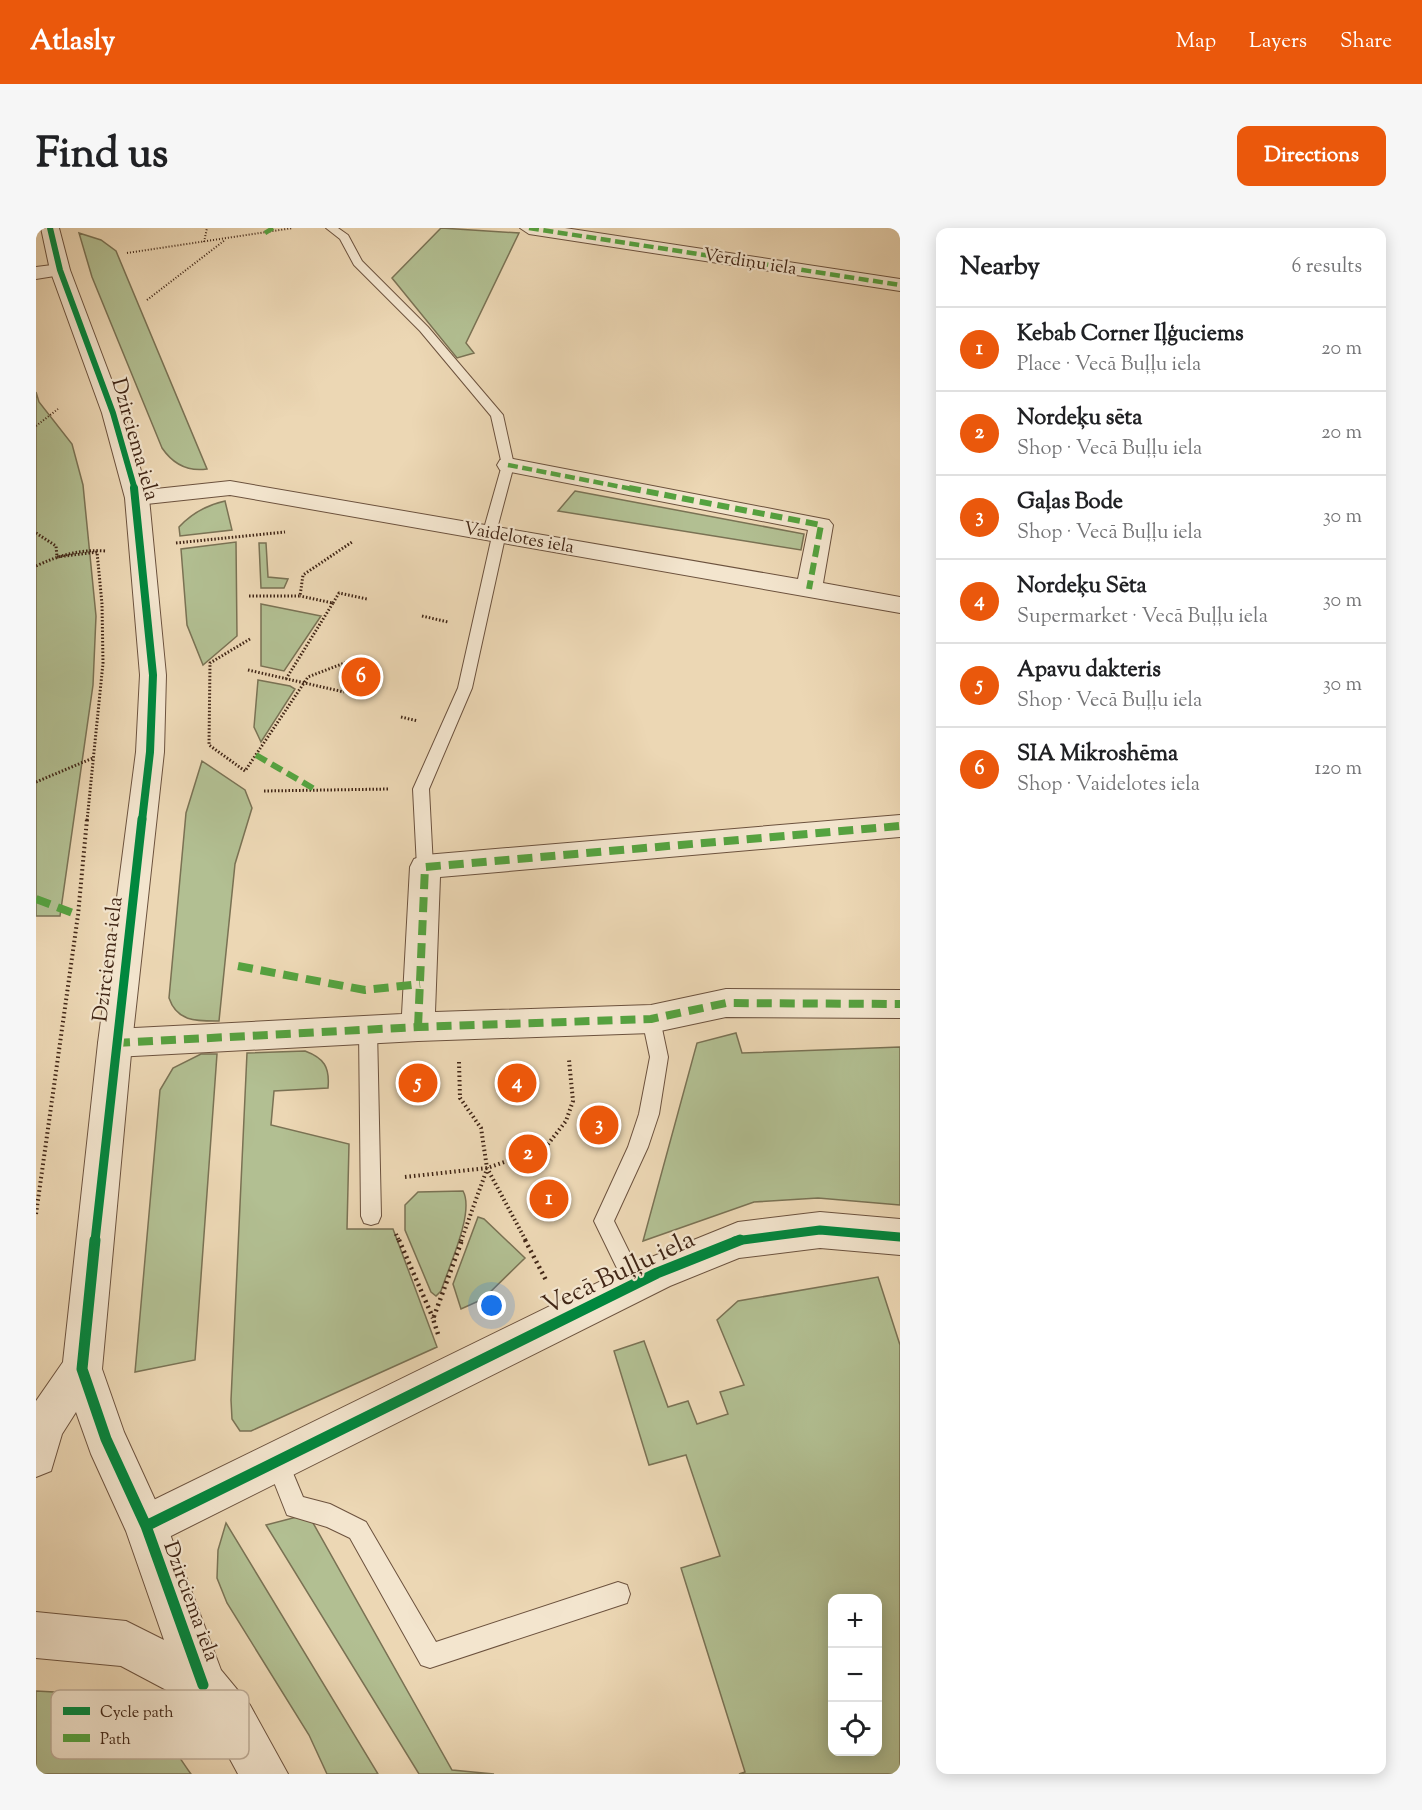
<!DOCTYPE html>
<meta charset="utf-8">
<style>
:root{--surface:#fff;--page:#f6f6f6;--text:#202124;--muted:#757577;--line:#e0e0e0;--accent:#ea580c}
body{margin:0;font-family:"Sorts Mill Goudy",serif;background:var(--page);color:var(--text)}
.controls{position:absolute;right:18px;bottom:18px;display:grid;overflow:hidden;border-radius:12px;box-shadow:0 3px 15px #0003}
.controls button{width:54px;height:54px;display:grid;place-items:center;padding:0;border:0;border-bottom:2px solid var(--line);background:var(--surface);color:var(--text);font:30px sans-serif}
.you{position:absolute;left:456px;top:1078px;width:21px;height:21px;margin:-15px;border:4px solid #fff;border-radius:50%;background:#1a73e8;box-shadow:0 0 0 9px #1a73e833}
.badge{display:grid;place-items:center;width:39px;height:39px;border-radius:50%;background:var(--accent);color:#fff;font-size:20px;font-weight:700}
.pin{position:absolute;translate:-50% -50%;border:3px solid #fff;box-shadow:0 2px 6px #0006}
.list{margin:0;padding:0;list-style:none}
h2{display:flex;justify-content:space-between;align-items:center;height:78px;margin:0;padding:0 24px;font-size:26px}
h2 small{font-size:20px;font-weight:400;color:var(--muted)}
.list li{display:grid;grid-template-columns:39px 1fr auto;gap:18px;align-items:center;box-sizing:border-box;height:84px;padding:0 24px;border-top:2px solid var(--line)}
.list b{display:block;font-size:22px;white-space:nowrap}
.list p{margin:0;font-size:20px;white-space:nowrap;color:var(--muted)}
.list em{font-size:20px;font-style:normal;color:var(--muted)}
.icon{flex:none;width:33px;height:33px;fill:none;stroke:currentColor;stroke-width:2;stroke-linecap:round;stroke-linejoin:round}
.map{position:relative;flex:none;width:864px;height:1546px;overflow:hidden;border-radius:12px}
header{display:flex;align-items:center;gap:36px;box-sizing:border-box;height:84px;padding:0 30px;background:var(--accent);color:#fff}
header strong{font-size:28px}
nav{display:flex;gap:33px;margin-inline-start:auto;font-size:21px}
.intro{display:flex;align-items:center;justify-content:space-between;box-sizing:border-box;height:144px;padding:0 36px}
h1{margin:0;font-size:42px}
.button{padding:15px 27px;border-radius:12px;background:var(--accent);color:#fff;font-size:21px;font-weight:700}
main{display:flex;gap:36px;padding:0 36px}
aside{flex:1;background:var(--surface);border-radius:12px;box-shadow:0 3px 15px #0003}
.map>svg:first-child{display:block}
</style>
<header>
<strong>Atlasly</strong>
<nav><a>Map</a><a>Layers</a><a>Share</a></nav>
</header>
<div class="intro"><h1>Find us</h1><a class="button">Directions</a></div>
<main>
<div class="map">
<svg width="864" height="1546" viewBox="0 0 864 1546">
<rect width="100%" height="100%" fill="#ecd7b4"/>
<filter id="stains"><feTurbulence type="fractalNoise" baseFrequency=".00333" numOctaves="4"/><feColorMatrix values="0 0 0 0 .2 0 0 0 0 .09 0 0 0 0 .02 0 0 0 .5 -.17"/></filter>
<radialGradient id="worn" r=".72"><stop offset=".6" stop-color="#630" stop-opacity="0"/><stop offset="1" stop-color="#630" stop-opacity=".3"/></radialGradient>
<!-- green -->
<path fill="#b2bf92" stroke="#7a7254" stroke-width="1.5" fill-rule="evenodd" d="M405,0l78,5 -53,110 8,10 -17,5 -65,-80z
M43,5l22,7 15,11 91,218c-20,3 -34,-5 -45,-21l-70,-171z
M0,164l3,10 33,42 11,41 13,131 -3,69 -33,231h-24z
M539,263l229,43 -3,16 -243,-39z
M189,273l7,29 -52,6 -1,-9c13,-14 28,-22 46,-26z
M200,314l1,94 -34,29 -16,-40 -6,-76z
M223,315h7l2,34 20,2 -4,9h-23z
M225,376l60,12 -37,55 -23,-5z
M222,452l32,6 5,3 -34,53 -7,-15z
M166,533l43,29 7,18 -17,56 -16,157c-22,0 -42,1 -50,-23l17,-185z
M700,805l6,20 158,-6v158l-82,-7 -64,4 -111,39 54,-198z
M269,823c19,7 25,16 23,37l-54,3 -3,34 78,19 -2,85h46l44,118 -186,84h-11l-8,-12 -1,-19 16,-347z
M165,826h16l-22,306 -60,12 25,-282 13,-22z
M427,963c12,21 -15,77 -22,100l-5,5 -5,-4 -26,-62v-25l13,-13z
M442,989l6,2 41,39 -42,41 -22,10 -8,-25z
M842,1049l22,68v429h-161l6,-2 -64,-204 39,-12 -34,-101 -37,10 -35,-114 30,-10 24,66 20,-6 9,23 31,-10 -8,-22 24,-7 -27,-65 21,-19zM796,1370h46v154h-46z
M272,1286l144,256 42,4h-75l-153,-249z
M190,1295l152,251h-51l-18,-39 -82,-132 -10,-25 1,-28z
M0,1463c48,0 102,21 135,56 8,8 13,18 20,27h-155z"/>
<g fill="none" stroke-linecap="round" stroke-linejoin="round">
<defs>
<path id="service" d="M290,0h12l10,7 14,26 66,66 75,88 11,50 -17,64 9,4 -34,155 -43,101 4,78 -8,6 -8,-6 -4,-78 45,-101 34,-152 -9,-4 19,-67 -11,-49 -71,-85 -66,-66 -14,-26z
M615,783l6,3 3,5 8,38 -9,57 -11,33 -34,74 31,63 -3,7 -7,3 -7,-3 -34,-70 34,-74 11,-33 11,-57 -8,-38 3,-5z
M332,793l6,3 3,5 4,187 -3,7 -7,2 -7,-2 -3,-7 -2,-187 3,-5z
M241,1223l8,3 18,43 27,7 36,18 70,120 182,-60 9,3 3,9 -3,9 -197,65 -9,-3 -71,-127 -23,-11 -40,-12 -21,-53 3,-8z"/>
<path id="minor" d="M484,0h45l335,51v12l-371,-57z
M24,36l10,6 -3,4 -31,5v-12z
M472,230l321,62 4,5 -10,58 77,14v16l-670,-118 -93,10 -8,-2 -4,-5 4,-5 8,-2 93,-10 568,98 10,-49 -308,-60 -3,-5 3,-5z
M864,587v22l-460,40 -5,135 216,-7 75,-16 174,1v28l-174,-1 -75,16 -233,8 -303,16 -12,-4 -5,-10 5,-10 12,-4 287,-15 8,-147 4,-8 11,-4z
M784,984l80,7v36l-80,-7 -81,10 -69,28 -509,255 -15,6 -15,-6 -6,-15 6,-15 513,-251 94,-38z"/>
<path id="tertiary" d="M5,0h18l11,42 54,143 25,85 17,177 -2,77 -32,291 -30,326 22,63 43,94 54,144 29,35 38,69h-50l-20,-37 -31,-36 -66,-35 -85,-8v-46l90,9 38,19 -38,-109 -35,-77 -15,-42 -14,22 -11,37 -15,6v-76l27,-39 35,-319 38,-291 4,-77 -15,-177 -23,-85 -52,-143z"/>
</defs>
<!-- service casing -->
<use href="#service" stroke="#6c523e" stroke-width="2"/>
<!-- minor casing -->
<use href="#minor" stroke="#6c523e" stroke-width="2"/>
<!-- tertiary casing -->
<use href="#tertiary" stroke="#6c523e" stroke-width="2"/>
<!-- path-far3 -->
<path stroke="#412616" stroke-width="2" stroke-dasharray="1 2" stroke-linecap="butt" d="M168,14l3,-14
M91,25l166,-25
M111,72l78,-60
M0,198l22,-17"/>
<!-- path-far2 -->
<path stroke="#412616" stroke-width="3" stroke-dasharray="1.5 2" stroke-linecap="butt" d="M0,305l20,13 1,11 40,-5 5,52 1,59 -16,158
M140,315l109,-11
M0,338c24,-11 44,-17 70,-15
M213,368h51l3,-21 49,-33
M297,375l6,-10 28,6
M386,388l26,6
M214,411l-40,24 -1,82 36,26 63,-94 47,-18 8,2
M212,442l96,22
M250,451l47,-76 -33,-7
M365,489l17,4
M0,554l57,-24
M228,563l126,-2"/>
<!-- path-far1 -->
<path stroke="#412616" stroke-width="4" stroke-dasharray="1.5 3" stroke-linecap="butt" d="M423,834l1,36 21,30 6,40 39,73
M369,949l82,-9 58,-20 21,-27 7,-20 -4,-41
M0,986l42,-299 9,-96
M360,1006l3,7
M425,1013l26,-72"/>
<!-- path -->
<path stroke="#412616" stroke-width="4.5" stroke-dasharray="2 4" stroke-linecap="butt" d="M363,1012l34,78
M489,1012l22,42
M402,1106l-5,-15 29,-79"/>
<!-- service -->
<use href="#service" fill="#f3e5ce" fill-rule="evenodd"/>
<!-- minor -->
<use href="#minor" fill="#f3e5ce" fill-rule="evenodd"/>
<!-- tertiary -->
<use href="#tertiary" fill="#f3e5ce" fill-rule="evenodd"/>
<!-- quiet-far2 -->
<path stroke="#55a340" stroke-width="4.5" stroke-dasharray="10 4.5" stroke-linecap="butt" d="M493,0l371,57
M229,5l8,-5
M472,237l129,25"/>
<!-- quiet-far1 -->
<path stroke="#55a340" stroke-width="6" stroke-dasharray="12 6" stroke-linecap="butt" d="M593,260l192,37 -12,64
M220,527l60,35"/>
<!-- quiet -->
<path stroke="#55a340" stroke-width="8" stroke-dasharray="15 8" stroke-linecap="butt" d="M0,671l42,16
M202,738l127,24 55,-6
M382,799l7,-160 475,-41
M79,815l303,-16 233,-8 75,-16 174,1"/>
<defs>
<path id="cycleway-far3" d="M14,0l10,42 53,143 22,77"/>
<path id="cycleway-far2" d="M98,260l19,187 -3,77 -8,69"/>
<path id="cycleway-far1" d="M59,1013l47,-422
M699,1013l85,-11 80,7"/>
<path id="cycleway" d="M59,1012l-13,129 24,70 40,87 57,159
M110,1298l511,-253 83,-33"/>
</defs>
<!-- cycleway-far3 casing -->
<use href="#cycleway-far3" stroke="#f3e5ce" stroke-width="8"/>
<!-- cycleway-far2 casing -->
<use href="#cycleway-far2" stroke="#f3e5ce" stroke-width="10"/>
<!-- cycleway-far1 casing -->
<use href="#cycleway-far1" stroke="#f3e5ce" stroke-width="13"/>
<!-- cycleway casing -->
<use href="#cycleway" stroke="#f3e5ce" stroke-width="15"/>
<!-- cycleway-far3 -->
<use href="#cycleway-far3" stroke="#00873e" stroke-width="6"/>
<!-- cycleway-far2 -->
<use href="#cycleway-far2" stroke="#00873e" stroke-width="8"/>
<!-- cycleway-far1 -->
<use href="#cycleway-far1" stroke="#00873e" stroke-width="9"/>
<!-- cycleway -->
<use href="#cycleway" stroke="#00873e" stroke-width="11"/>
</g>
<g text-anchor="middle" stroke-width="4.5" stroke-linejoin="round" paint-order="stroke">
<!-- far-street labels -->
<g font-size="18" fill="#412616" stroke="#f3e5ce">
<text transform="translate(714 33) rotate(9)" y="6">Vērdiņu iela</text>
<text transform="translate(483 309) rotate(10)" y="6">Vaidelotes iela</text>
</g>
<!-- street labels -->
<g font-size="21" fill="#412616" stroke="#f3e5ce">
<text transform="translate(100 211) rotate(74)" y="7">Dzirciema iela</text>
<text transform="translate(71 731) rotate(-83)" y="7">Dzirciema iela</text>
<text transform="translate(156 1373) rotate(70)" y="7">Dzirciema iela</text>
</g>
<!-- near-street labels -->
<g font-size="26" fill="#412616" stroke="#f3e5ce">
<text transform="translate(582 1043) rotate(-25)" y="9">Vecā Buļļu iela</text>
</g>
</g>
<!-- legend -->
<rect x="15" y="1462" width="198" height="69" rx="9" fill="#f3e5ce" stroke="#beac97" stroke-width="1.5"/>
<rect x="27" y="1479" width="27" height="8" fill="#00873e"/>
<rect x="27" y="1506" width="27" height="8" fill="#55a340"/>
<g font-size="16" fill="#412616">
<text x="64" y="1489">Cycle path</text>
<text x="64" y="1516">Path</text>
</g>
<rect width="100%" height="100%" filter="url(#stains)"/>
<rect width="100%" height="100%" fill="url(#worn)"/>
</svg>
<div class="controls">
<button>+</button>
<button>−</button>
<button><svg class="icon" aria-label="locate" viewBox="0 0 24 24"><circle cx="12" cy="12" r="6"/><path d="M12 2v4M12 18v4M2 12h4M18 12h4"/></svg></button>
</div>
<div class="you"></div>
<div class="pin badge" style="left:513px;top:971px">1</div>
<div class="pin badge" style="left:492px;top:926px">2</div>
<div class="pin badge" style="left:563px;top:897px">3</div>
<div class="pin badge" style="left:481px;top:855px">4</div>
<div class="pin badge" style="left:382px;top:855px">5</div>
<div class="pin badge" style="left:325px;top:449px">6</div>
</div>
<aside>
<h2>Nearby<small>6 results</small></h2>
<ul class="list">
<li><span class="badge">1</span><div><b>Kebab Corner Iļģuciems</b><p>Place · Vecā Buļļu iela</p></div><em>20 m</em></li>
<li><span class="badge">2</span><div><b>Nordeķu sēta</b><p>Shop · Vecā Buļļu iela</p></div><em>20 m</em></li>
<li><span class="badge">3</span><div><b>Gaļas Bode</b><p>Shop · Vecā Buļļu iela</p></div><em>30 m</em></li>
<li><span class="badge">4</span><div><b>Nordeķu Sēta</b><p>Supermarket · Vecā Buļļu iela</p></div><em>30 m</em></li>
<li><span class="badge">5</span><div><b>Apavu dakteris</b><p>Shop · Vecā Buļļu iela</p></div><em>30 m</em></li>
<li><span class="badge">6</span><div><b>SIA Mikroshēma</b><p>Shop · Vaidelotes iela</p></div><em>120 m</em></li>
</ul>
</aside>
</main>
